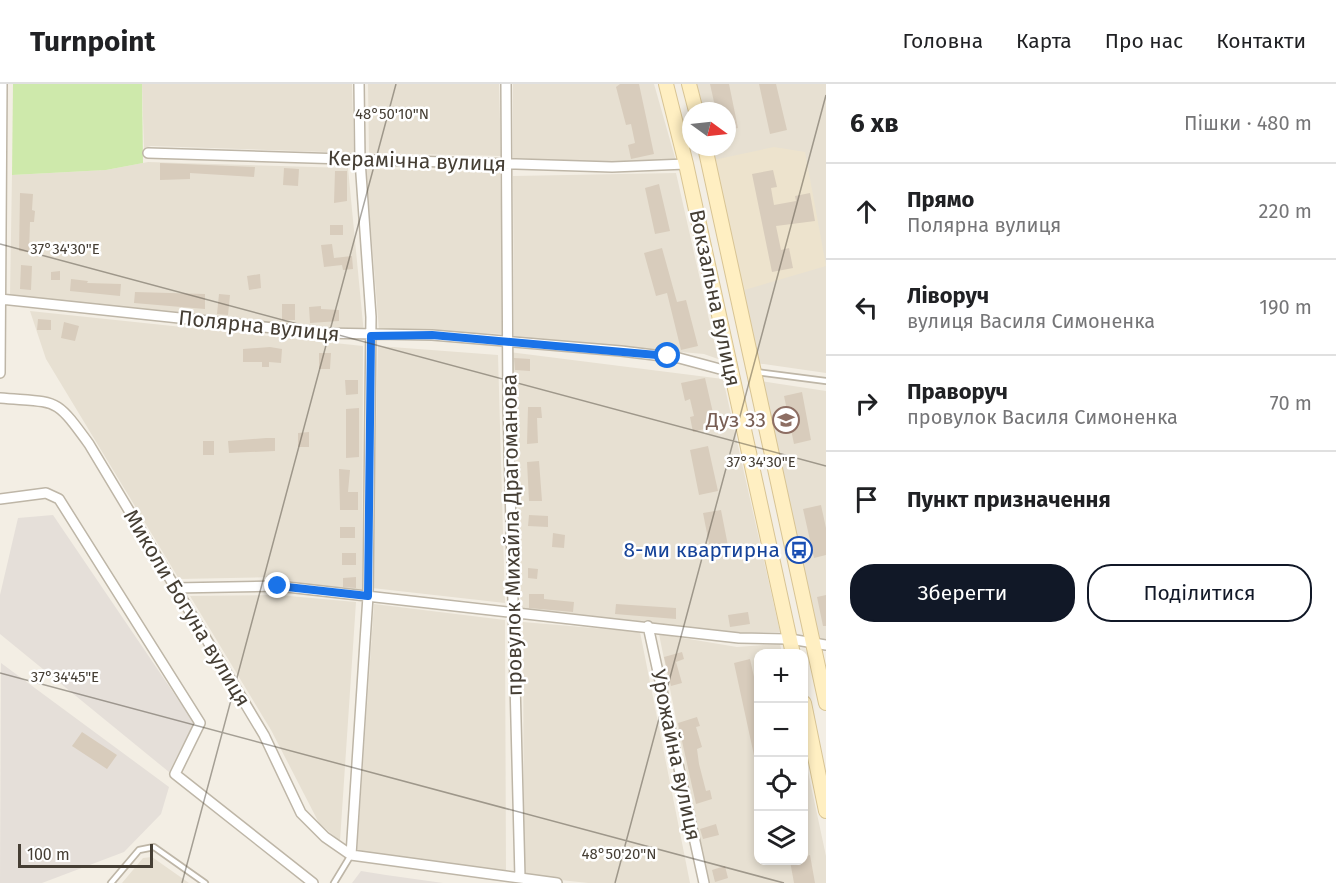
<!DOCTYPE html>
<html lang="uk">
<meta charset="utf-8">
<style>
:root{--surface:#fff;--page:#f6f6f6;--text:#202124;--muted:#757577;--line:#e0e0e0;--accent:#111827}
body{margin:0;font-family:"Fira Sans",sans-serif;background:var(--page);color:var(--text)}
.controls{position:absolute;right:18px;bottom:18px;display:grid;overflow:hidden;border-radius:12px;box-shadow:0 3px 9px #0003}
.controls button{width:54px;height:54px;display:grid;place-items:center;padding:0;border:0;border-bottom:2px solid var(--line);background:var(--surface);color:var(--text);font:30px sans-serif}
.compass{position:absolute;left:682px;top:18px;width:54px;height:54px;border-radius:50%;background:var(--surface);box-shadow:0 3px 9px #0003;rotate:105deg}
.scale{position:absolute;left:18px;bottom:15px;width:135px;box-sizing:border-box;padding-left:6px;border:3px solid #453e34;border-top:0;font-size:16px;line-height:21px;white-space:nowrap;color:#453e34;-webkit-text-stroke:4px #fff;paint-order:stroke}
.stop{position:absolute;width:18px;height:18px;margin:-14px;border:4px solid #1a73e8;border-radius:50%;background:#fff}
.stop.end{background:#1a73e8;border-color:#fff;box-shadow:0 2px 6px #0008}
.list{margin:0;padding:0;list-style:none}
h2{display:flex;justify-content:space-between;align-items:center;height:78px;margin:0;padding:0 24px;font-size:26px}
h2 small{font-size:20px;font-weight:400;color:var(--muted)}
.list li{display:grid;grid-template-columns:39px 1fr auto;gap:18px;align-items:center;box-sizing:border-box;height:96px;padding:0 24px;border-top:2px solid var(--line)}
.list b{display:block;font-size:22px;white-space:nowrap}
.list p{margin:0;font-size:20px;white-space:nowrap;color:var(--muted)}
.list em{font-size:20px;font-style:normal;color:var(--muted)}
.actions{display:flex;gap:12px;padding:18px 24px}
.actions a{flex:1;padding:14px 0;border:2px solid var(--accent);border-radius:24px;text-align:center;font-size:21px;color:var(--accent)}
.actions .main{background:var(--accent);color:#fff}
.icon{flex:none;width:33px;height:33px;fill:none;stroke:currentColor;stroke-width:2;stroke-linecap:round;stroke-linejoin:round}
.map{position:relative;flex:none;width:826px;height:799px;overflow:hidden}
header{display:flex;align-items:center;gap:36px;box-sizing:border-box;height:84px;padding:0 30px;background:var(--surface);border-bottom:2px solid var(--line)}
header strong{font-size:28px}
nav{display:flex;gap:33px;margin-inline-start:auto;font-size:21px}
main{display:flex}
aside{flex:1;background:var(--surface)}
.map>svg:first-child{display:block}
</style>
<header>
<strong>Turnpoint</strong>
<nav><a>Головна</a><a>Карта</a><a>Про нас</a><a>Контакти</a></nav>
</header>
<main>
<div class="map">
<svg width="826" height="799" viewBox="0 0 826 799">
<rect width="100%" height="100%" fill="#f3eee4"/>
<!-- residential -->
<path fill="#e7e0d2" d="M142,0h210l2,69 -203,-7 -7,2z
M368,0h131l2,72 -132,-3z
M513,0h141l22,77 -51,3 -112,-6z
M693,0h133v289l-70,-10 -47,-216h18v-36h-27z
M148,78l200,6 16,166 -354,-38 2,-121 94,-5z
M366,85l134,2 5,163 -126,-4z
M676,89l42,186 -14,-5 -190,-16 -1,-162z
M30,227l333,35 -1,249 -42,-6 -42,-12 -99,2 -133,-220z
M378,262l120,9 7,248 -133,-15z
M509,268l214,27 57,253 -50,1 -209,-23z
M760,297l66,10v248h-9z
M278,511l78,7 -16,239 -21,-18 -48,-93 -81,-134z
M374,520l131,16 1,254 -149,-23z
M523,538l117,10 50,251h-102l-64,-7z
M659,550l78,13 43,-3 2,9 -24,1v206h46v-107l22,103v27h-117z
M152,773l37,26h-67l21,-25z"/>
<!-- industrial -->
<path fill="#e5dfd9" d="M53,431l141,208 -25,49 -169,-138v-39l18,-77z
M1,579l168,124 -8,27 -37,38 -82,31h-42z
M361,787l25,4 57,8h-91z"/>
<!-- education -->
<path fill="#ede3cd" d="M774,63l31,5 21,114 -85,25 -28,-131z"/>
<!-- green -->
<path fill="#cee9ab" d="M13,0h129l1,79 -37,7 -94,5z"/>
<!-- building -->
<path fill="#d8ccbc" d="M620,0h19l15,70 -23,5 -3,-14 7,-2 -4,-19 -5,1 -10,-38z
M710,0h19l9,44 -11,2v-19h-11z
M759,0h17l11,46 -17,4z
M160,79l95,4 -1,10 -64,-4v6l-30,1z
M284,84l15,1 -1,17 -15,-1z
M773,86l4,17 -6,1 3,17 22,-4 -1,-5 15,-3 5,28 -39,5 5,24 8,-2 4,20 -21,4 -20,-98z
M335,87h12v30l-13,2z
M659,100l11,47 -15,3 -10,-46z
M20,109l13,1 -1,16 3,1 -1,11h-4l-1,30 -10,-1z
M330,141h13v10h-13z
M332,160l2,14 18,-2 1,13 -10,1 -1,-5 -18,2 -3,-22z
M662,164l15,54 9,-2 12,46 -17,4 -14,-57 -11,3 -12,-43z
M21,181l11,1 -1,24 -11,-1z
M60,187v9h-9v-8z
M260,190l1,14 -12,2 -2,-14z
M71,195l17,2 -1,2 34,1 -1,12 -50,-5z
M135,208l70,2v15l-71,-6z
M219,210l11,1 -2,20 -11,-1z
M282,220h13v16h-13z
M321,222v3l18,1v11l-29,2 -1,-16z
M38,235l13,1v10h-14z
M64,238l15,4 -4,15 -14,-3z
M270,263l12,2 -1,14 -12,-1v5h-7v-5h-19v-13z
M319,269h12l-1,16h-11z
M514,274l16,1v12l-15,-1z
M705,294l11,48 -23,6 -3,-15 4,-1 -4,-17 -5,2 -4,-18z
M345,296h13v14l-12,1z
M802,308l9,48 -17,4 -10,-48z
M528,323h13l1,11h-5l1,25 -11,1z
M359,324v49l-13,1v-49z
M309,348v15h-11v-14z
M266,354h9v13l-46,2 -1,-12z
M203,357h11v14h-11z
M708,362l10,45 -19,4 -9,-45z
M539,377l3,40h-13l-2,-39z
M339,385l11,1 -2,22h10v18h-18z
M821,421l5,23v27l-12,3 -11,-49z
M721,426l9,46 -18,3 -9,-46z
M529,431l19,1v11l-20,-1z
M340,443h15v11h-15z
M553,449l12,2 -1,13 -12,-1z
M342,469h14v12h-14z
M528,484l10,1 -1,10 -9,-1z
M356,493v11l-13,-1v-9z
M529,510h15v5l30,3 -1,10 -44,-4z
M826,511v31h-3l-6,-29z
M616,520l60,4v11l-61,-5z
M748,528l2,12 -20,3 -2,-12z
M682,568l2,7 -8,3 6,21 -11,3 -7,-29z
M750,575l9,40v61h-4l-21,-97z
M697,633l3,9 -4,1 6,20 -5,2 2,15 7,27 4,-1 2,9 -16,5 -18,-81z
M82,648l35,23 -10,14 -35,-23z
M716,740l3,11 -16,4 -3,-10z
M810,771l5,28h-21l-4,-22h14v-4z
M725,782l3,12 -13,4 -3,-12z"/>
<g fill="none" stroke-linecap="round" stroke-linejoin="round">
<defs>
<path id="lane" d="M756,288l70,9
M111,799l28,-33 15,-3 51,36
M334,799l17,-28"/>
<path id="street" d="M506,0l2,322 12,472
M148,69l464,14 74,-3
M0,215l321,34 111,2 189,16 58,7 52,14
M0,289l2,-289
M0,314c59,5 54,-2 89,46l175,291 37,78 24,24 26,18 206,28
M0,415l46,-6 13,6 141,224 -25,51 138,109
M175,504l103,-2 461,52 51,1 36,6
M648,542l56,257
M351,771l17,-259 3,-279 -11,-157 -1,-76"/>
<path id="secondary" d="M666,0l20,80 107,490
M689,0l7,27
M705,63l121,556
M804,619l22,108"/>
</defs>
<!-- lane casing -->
<use href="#lane" stroke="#beb6a7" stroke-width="8"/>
<!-- street casing -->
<use href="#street" stroke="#beb6a7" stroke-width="12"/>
<!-- secondary casing -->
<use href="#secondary" stroke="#d8c494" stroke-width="16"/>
<!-- lane -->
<use href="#lane" stroke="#fff" stroke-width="4.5"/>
<!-- street -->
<use href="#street" stroke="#fff" stroke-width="9"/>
<!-- secondary -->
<use href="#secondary" stroke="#ffefc2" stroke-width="14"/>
</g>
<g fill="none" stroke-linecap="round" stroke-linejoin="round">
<!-- route -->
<path stroke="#1a73e8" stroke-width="8" d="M278,502l90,10 3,-260 61,-1 236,21"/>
</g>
<!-- ticks -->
<path fill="none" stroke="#453e34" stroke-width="1.5" stroke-opacity="0.45" d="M0,160l826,222M0,589l784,210M182,799l214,-799M615,799l211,-788"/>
<!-- icons -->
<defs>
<symbol id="school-ring" viewBox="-11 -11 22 22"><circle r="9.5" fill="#fff" stroke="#8d6e63" stroke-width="1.5"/><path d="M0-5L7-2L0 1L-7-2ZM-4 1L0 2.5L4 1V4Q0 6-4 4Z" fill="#8d6e63"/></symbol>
<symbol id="bus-ring" viewBox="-11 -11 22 22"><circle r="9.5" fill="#fff" stroke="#1a4fb4" stroke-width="1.5"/><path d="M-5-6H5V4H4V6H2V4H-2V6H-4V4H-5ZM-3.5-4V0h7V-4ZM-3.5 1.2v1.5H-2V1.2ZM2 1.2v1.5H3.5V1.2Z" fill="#1a4fb4"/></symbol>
</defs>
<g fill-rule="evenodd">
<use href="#school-ring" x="771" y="321" width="30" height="30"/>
<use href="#bus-ring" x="784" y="451" width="30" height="30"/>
</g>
<g text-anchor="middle" stroke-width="5" stroke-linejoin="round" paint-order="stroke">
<!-- street labels -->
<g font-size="21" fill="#453e34" stroke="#fff">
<text transform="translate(417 77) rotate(2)" y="7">Керамічна вулиця</text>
<text transform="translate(715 214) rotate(78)" y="7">Вокзальна вулиця</text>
<text transform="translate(259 242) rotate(6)" y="7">Полярна вулиця</text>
<text transform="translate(512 451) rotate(-91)" y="7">провулок Михайла Драгоманова</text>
<text transform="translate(187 524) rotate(59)" y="7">Миколи Богуна вулиця</text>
<text transform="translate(676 671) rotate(78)" y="7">Урожайна вулиця</text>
</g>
<!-- education labels -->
<g font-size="21" fill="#785e54" stroke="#fff" text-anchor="end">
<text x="766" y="343">Дуз 33</text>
</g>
<!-- transit labels -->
<g font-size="21" fill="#164399" stroke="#fff" text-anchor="end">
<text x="780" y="473">8-ми квартирна</text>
</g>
</g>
<g font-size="15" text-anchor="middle" fill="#453e34" stroke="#fff" stroke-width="5" stroke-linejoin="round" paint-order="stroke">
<text x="392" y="35">48°50'10"N</text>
<text x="65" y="170">37°34'30"E</text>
<text x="761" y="383">37°34'30"E</text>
<text x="65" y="598">37°34'45"E</text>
<text x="619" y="775">48°50'20"N</text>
</g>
</svg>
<div class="controls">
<button>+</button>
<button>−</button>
<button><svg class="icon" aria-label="locate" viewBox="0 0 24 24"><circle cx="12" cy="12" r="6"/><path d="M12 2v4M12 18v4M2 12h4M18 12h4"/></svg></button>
<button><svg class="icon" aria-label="layers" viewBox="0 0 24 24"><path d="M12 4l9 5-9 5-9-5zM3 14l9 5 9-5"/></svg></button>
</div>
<svg class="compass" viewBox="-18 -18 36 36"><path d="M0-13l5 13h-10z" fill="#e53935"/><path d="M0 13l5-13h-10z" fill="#757577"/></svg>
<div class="scale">100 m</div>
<div class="stop" style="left:668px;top:272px"></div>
<div class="stop end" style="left:278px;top:502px"></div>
</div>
<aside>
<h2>6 хв<small>Пішки · 480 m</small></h2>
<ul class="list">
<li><svg class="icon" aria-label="ahead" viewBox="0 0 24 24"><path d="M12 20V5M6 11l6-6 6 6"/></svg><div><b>Прямо</b><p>Полярна вулиця</p></div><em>220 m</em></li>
<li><svg class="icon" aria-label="left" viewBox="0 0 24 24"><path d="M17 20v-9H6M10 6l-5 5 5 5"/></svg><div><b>Ліворуч</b><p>вулиця Василя Симоненка</p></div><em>190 m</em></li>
<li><svg class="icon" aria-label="right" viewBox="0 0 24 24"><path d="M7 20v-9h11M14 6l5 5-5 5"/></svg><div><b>Праворуч</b><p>провулок Василя Симоненка</p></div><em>70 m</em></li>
<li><svg class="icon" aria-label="arrive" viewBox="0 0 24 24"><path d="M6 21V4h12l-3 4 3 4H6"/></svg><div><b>Пункт призначення</b></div></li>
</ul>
<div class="actions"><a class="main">Зберегти</a><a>Поділитися</a></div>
</aside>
</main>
